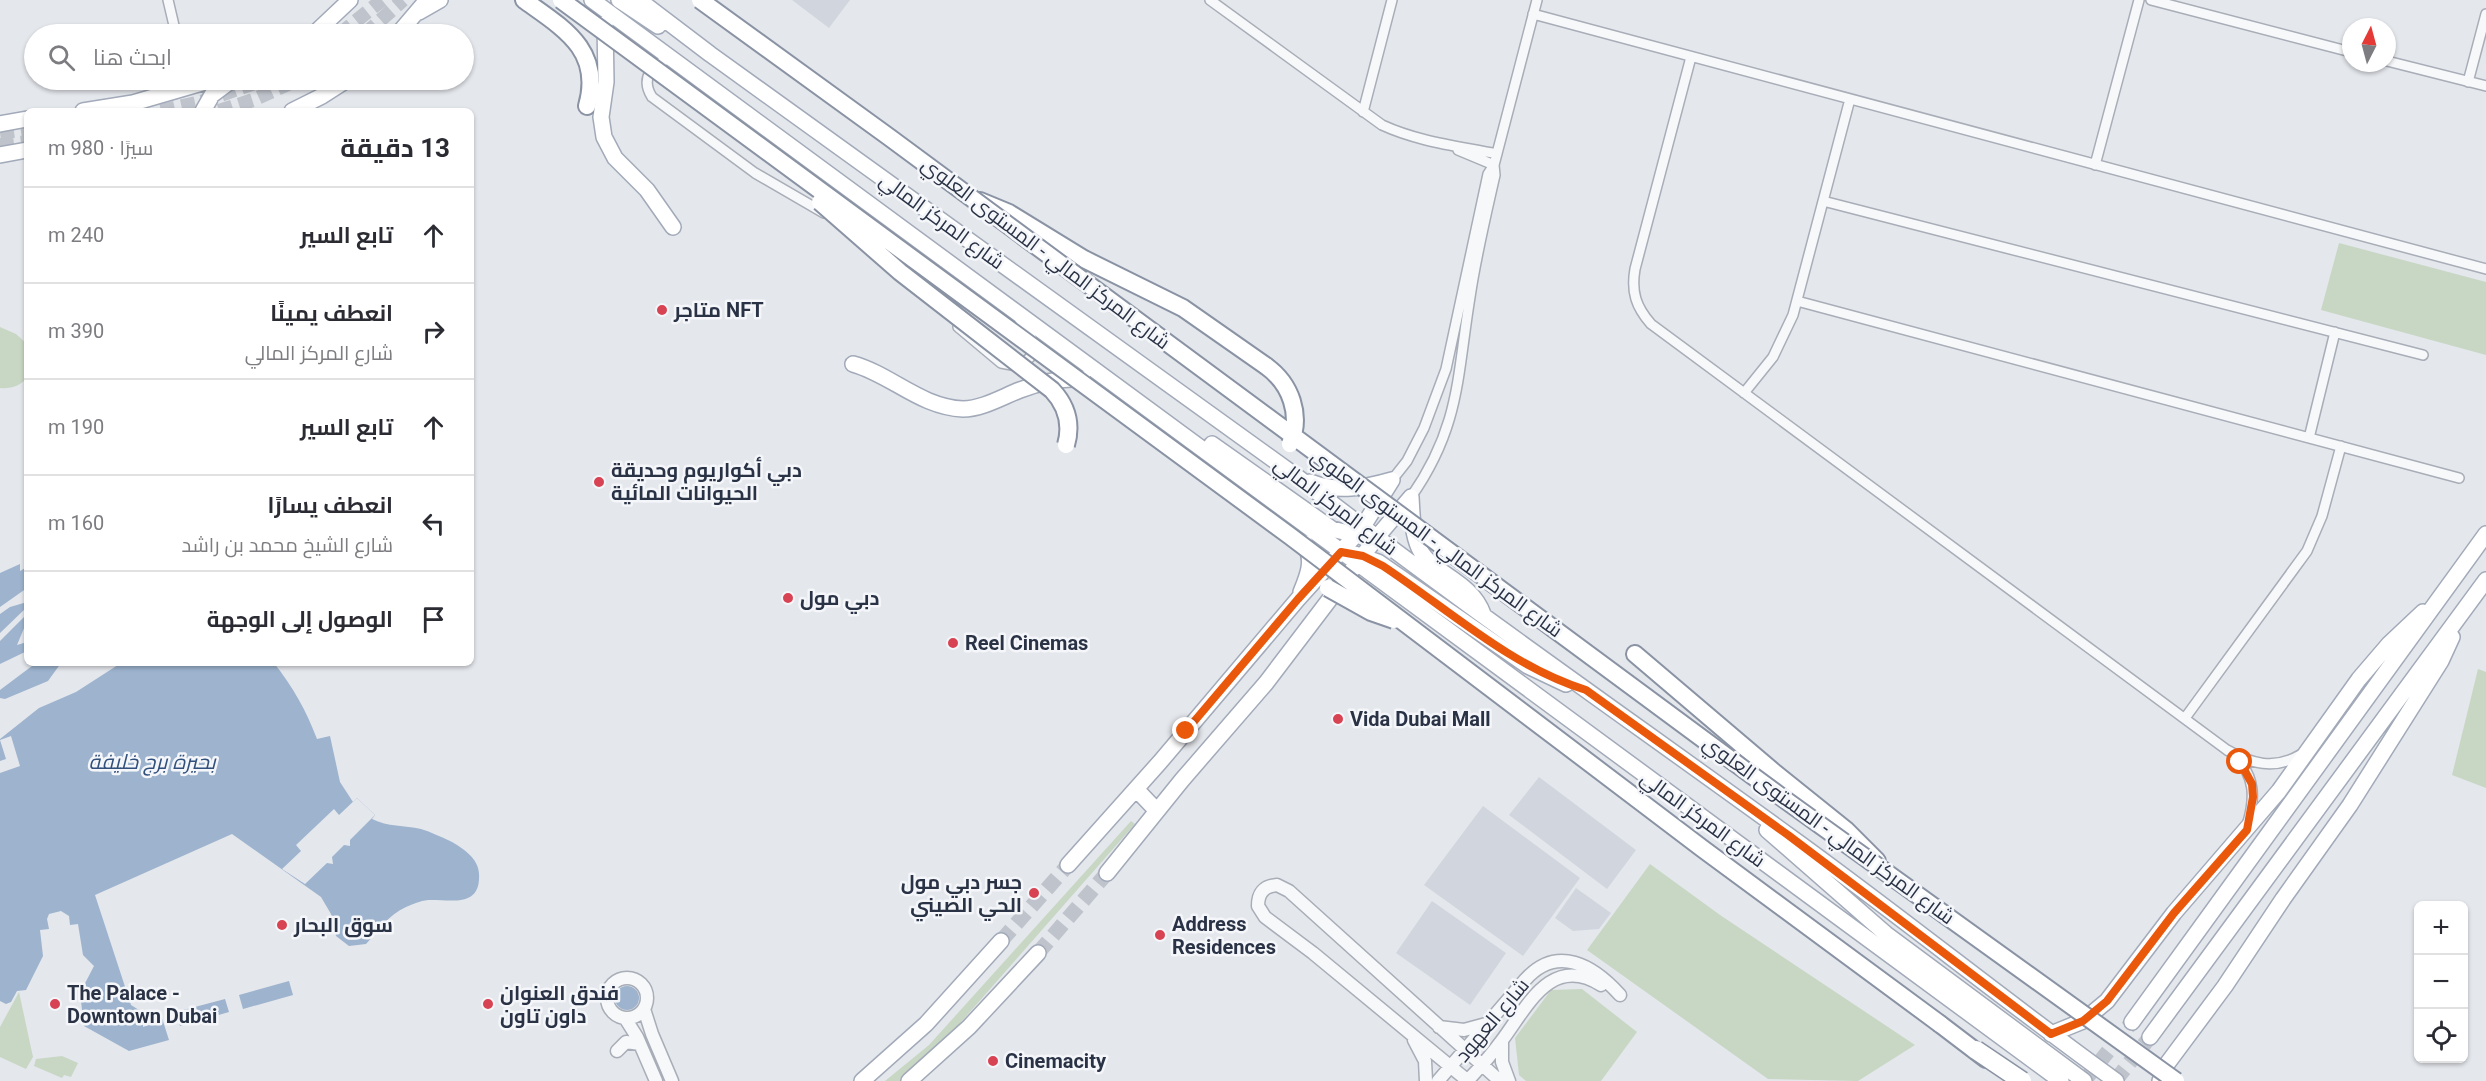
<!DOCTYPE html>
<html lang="ar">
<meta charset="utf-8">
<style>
:root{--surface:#fff;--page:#f7f7f7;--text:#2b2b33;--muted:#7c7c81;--line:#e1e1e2}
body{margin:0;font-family:Roboto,Cairo,sans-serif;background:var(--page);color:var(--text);direction:rtl}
.controls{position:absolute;right:18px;bottom:18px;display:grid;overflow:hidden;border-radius:9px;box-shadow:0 2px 4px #0004}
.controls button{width:54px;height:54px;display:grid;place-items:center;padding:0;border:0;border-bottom:2px solid var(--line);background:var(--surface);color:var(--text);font:30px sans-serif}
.compass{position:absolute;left:2342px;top:18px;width:54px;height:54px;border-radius:50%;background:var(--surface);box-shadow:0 2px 4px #0004;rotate:6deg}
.stop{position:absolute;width:18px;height:18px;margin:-14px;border:4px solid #ea580c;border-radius:50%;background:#fff}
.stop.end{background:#ea580c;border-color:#fff;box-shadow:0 2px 6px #0008}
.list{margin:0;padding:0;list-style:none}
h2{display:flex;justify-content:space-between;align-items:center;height:78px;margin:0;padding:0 24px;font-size:26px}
h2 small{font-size:20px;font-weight:400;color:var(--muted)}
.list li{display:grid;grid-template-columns:39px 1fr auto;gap:18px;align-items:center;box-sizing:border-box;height:96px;padding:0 24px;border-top:2px solid var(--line)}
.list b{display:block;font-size:22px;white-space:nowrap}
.list p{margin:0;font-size:20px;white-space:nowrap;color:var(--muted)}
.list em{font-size:20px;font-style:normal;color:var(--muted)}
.icon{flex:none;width:33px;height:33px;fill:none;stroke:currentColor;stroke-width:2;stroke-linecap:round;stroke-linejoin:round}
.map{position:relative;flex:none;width:2486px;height:1081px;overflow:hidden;direction:ltr}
.search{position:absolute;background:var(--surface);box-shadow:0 2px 4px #0004;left:24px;top:24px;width:450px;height:66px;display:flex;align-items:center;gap:15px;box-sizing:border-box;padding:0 21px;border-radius:33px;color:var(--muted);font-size:22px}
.panel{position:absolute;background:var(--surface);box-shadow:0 2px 4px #0004;left:24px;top:108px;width:450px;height:558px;border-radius:9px;direction:rtl}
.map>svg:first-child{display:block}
</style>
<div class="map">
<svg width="2486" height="1081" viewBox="0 0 2486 1081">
<rect width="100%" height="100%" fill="#e4e7ec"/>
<!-- built -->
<path fill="#d1d6de" d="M792,0h58l-21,28z
M1539,777l97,73 -29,39 -98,-74z
M1483,806l97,72 -57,78 -99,-71z
M1576,888l35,25 -12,16 -26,2 -18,-13z
M1432,901l74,52 -36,52 -74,-52z"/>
<!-- green -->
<path fill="#c8d7c4" d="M2339,243l147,39v73l-165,-45z
M0,327l16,7 11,10v34c-7,8 -16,11 -27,10z
M2478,669l8,3v116l-34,-13z
M1131,821l4,3 -188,214 -47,43h-15l44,-36z
M1650,864l70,51 195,130 -57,36 -90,-2 -181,-129z
M1582,989l55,43 -36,49h-75l-7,-6 -4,-37 36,-48z
M19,992l14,65 -7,12 -26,-12v-30z
M62,1056l16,7 -7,14 -7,-2 -2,3 -28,-12 2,-7z"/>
<!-- water -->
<path fill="#9db3ce" d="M20,564v7l7,-4v21l-27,19v-34z
M27,602v5l-27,26v-19l10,-7z
M27,614v7l-10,24 10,-3v9l-27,13v-23z
M46,663h15l-13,18 -43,18 -5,-1v-8l32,-24z
M121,663h153c19,24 32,47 43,76l13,-3 10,46 13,20 4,-4 18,17 -3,4c16,8 32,6 49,10 10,3 20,8 29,12 13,7 29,18 29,33 2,35 -30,25 -51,26 -8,1 -15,4 -22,7 -19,9 -26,22 -40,37l-17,2 -13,-10 -5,-22 -10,-17 -89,-63 -137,61 36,110 11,7 1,15 6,-2 -2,-7 14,-3 8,25 -40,11 -45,-25 -4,-33 14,-27 -11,-11 -5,-31 -8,1 -1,-9 -8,-5 -12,3 -2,5 2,10 -9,1 3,26 -17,34 -9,1 -6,11 -5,2 -6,-3v-262l39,-31 37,-16z
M289,981l4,14 -50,14 -4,-14z
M615 998a12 12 0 1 1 24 0a12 12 0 1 1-24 0Z
M225,999l4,13 -49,14 -4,-14z"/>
<!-- pier -->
<path fill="#e4e7ec" d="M11,736l9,30 -20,7v-12l6,-2 -6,-19z
M357,798l18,17 -25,25v6l-6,-1 -12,12 1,7 -6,-1 -22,21 -23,-15 19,-18 -5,-6 38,-36 5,6z"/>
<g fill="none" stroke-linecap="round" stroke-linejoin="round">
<!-- secondary-tunnel -->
<path stroke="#bfc3cb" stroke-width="14" stroke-dasharray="14 7" stroke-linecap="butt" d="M340,34l42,-34
M365,34l38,-34
M161,111l40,-9 62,-22
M219,111l34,-11 44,-20
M0,133l27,-4
M0,145l27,-3"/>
<!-- primary-tunnel -->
<path stroke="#bfc3cb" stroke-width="15" stroke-dasharray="15 8" stroke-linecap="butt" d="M1001,941l67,-76
M1038,953l69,-80
M2084,1081l48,-59
M2115,1081l35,-44"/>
<defs>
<path id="minor" d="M168,0l8,34
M1210,0l172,125c37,17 76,21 115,29
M2151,0l200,52
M1533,14l953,255
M1691,57l-56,212c-4,23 1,38 16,55l576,426c24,14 48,20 73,5
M671,58c-19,6 -31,20 -19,39l103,76 69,40
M2387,61l99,25
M2468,82l18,-68
M1363,112l29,-112
M1458,150l36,15
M2095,165l44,-165
M1823,201l600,154
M1797,301l662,177
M958,327l43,36 16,3c26,-11 18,-28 3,-44
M1744,393l29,-36 20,-42 57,-216
M2309,438l26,-106
M1392,480l15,-19 17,-33 22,-59 42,-195 6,-9 43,-165
M1411,497c49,-70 46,-120 59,-200 6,-41 16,-82 25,-122l-1,-10
M2185,718l122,-167 15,-35 19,-70
M2236,758c19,18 19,40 12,64"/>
<path id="tertiary" d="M607 998a20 20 0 1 1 40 0a20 20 0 1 1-40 0Z
M644,1009l8,25 20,47
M625,1018l12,19 19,44
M1439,1027l25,3 22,-6
M1414,1040l11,21 1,20
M1502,1042v20l7,19
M617,1051l9,-9 14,2
M1438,1081l87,-101c32,-36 68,-15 95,15
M1467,1081c13,-13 25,-27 36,-42 25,-34 49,-85 98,-54
M1468,1081l-155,-128 -48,-36 -7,-11c0,-13 6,-20 19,-21l12,6 211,190"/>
<path id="primary" d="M592,0l1469,1081
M619,0l39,26
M639,0l71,54 586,422c161,124 328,240 492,359 111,80 217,166 328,246
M419,12l21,-12
M605,23l1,59 -5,35 3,20 11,21 32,32 26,37
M314,34l36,-34
M398,34l29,-34
M83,111l50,-8 79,-23
M203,111l9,-16 20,-15
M292,111l30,-15 25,-16
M0,124l27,-5
M0,155l27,-5
M853,364c39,11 67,43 110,45 19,0 39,-12 57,-19 19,-7 42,-12 63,-11
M1212,444l120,85 32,8
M1310,482c28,11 54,6 82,-2
M1411,497c1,16 1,35 8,51 12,26 52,32 64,66
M1355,554l23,8 150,104 38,18
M1301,592c7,-17 13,-31 4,-49
M1136,789l21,22
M1767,830l119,104 198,147
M1068,865l92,-103 138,-163 64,-71 30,-48
M1107,873l75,-93 84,-97 111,-146 34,-40
M2132,1022l354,-488
M2051,1034l32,-13 24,-20 67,-88 105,-122 80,-112 30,-35 34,-32
M2150,1037l336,-457
M862,1081l64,-57 75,-83
M909,1081l60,-54 69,-74
M2160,1081l7,-17 58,-78 58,-87 67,-94 91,-144 11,-24"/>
<path id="trunk" d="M524,0c39,28 79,50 63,106
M980,201l29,12 75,46 99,49 83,58
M1635,654l140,119 71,57 31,31
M1940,1024l46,35"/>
</defs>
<!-- minor casing -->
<use href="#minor" stroke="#a8adb7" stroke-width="12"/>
<!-- tertiary casing -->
<use href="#tertiary" stroke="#a8adb7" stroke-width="15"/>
<!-- primary casing -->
<use href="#primary" stroke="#a2aab9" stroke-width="18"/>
<!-- trunk casing -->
<use href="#trunk" stroke="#8a93a4" stroke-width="20"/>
<!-- minor -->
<use href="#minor" stroke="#f7f8fa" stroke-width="9"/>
<!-- tertiary -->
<use href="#tertiary" stroke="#f7f8fa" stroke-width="12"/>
<!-- primary -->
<use href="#primary" stroke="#fff" stroke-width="15"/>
<!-- trunk -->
<use href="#trunk" stroke="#fff" stroke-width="16"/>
<defs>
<path id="trunk-bridge" d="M561,0l729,536 413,313 237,175
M700,0l189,137 895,662 392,282
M820,202l80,70 152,118c15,16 20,34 14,55
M1266,366c25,18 36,49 24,78
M1328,588l43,24 23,8"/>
<path id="motorway-bridge" d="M1976,1050l46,31"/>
</defs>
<!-- trunk-bridge casing -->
<use href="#trunk-bridge" stroke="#8a93a4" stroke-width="20" stroke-linecap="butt"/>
<!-- motorway-bridge casing -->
<use href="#motorway-bridge" stroke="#8a93a4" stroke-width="21" stroke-linecap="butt"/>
<!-- trunk-bridge -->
<use href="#trunk-bridge" stroke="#fff" stroke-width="16"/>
<!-- motorway-bridge -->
<use href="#motorway-bridge" stroke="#fff" stroke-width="18"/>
</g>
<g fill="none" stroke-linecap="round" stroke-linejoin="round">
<!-- route -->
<path stroke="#ea580c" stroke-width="8" d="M1186,731l112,-132 43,-47 22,4 20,10c65,43 128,101 203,124l202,145 263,199 32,-13 24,-20 67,-88 73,-83 6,-33 -1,-13 -12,-22"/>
</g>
<!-- markers -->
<g fill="#d74353" stroke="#f4f6f9" stroke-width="2">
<circle cx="662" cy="310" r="6"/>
<circle cx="599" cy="482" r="6"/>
<circle cx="788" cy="598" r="6"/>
<circle cx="953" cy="643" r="6"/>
<circle cx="1338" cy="719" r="6"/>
<circle cx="1034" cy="893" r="6"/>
<circle cx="282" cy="925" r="6"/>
<circle cx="1160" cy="935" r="6"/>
<circle cx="55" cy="1004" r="6"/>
<circle cx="488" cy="1004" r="6"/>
<circle cx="993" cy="1061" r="6"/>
</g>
<g text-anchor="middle" stroke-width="5" stroke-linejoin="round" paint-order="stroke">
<!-- street labels -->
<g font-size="20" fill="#2a3346" stroke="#f4f6f9">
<text transform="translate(942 221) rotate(36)" y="7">شارع المركز المالي</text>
<text transform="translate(1046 253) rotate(37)" y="7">شارع المركز المالي - المستوى العلوي</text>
<text transform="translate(1336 506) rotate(37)" y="7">شارع المركز المالي</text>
<text transform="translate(1437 543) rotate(36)" y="7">شارع المركز المالي - المستوى العلوي</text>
<text transform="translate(1703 819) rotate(36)" y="7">شارع المركز المالي</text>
<text transform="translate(1829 830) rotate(36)" y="7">شارع المركز المالي - المستوى العلوي</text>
<text transform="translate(1492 1020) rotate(-50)" y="7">شارع العهود</text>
</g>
<!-- poi labels -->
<g font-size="20" font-weight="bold" fill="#2a3346" stroke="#f4f6f9" text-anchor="start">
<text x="674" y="317">متاجر NFT</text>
<text x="611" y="477">دبي أكواريوم وحديقة<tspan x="611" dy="23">الحيوانات المائية</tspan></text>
<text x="800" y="605">دبي مول</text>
<text x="965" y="650">Reel Cinemas</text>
<text x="1350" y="726">Vida Dubai Mall</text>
<text x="1022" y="889" text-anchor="end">جسر دبي مول<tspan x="1022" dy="23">الحي الصيني</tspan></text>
<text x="1172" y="931">Address<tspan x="1172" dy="23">Residences</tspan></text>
<text x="294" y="932">سوق البحار</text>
<text x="67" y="1000">The Palace -<tspan x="67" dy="23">Downtown Dubai</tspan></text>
<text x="500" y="1000">فندق العنوان<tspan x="500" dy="23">داون تاون</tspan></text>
<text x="1005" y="1068">Cinemacity</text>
</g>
<!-- water labels -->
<g font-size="21" font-style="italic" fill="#31507d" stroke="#f4f6f9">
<text x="152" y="769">بحيرة برج خليفة</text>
</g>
</g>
</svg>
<div class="controls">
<button>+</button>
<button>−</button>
<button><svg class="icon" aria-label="locate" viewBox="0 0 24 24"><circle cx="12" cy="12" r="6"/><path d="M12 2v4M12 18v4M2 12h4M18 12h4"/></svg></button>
</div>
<svg class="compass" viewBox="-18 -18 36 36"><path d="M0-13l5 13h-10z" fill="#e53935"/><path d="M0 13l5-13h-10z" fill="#7c7c81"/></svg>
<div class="stop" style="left:2240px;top:762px"></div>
<div class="stop end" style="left:1186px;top:731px"></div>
<div class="search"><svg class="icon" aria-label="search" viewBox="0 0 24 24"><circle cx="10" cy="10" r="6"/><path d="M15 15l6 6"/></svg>ابحث هنا</div>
<section class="panel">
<h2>13 دقيقة<small>سيرًا · 980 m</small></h2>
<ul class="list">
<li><svg class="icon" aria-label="ahead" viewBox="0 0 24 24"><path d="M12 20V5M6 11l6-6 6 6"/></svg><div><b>تابع السير</b></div><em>240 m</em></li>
<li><svg class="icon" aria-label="right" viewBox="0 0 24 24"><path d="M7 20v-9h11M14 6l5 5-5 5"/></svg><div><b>انعطف يمينًا</b><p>شارع المركز المالي</p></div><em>390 m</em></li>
<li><svg class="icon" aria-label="ahead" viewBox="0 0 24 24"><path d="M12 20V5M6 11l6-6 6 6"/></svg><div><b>تابع السير</b></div><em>190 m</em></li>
<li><svg class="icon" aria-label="left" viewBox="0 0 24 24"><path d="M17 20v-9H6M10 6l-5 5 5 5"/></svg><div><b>انعطف يسارًا</b><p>شارع الشيخ محمد بن راشد</p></div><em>160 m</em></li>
<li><svg class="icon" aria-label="arrive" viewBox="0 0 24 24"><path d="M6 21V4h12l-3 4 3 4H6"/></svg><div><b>الوصول إلى الوجهة</b></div></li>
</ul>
</section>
</div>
